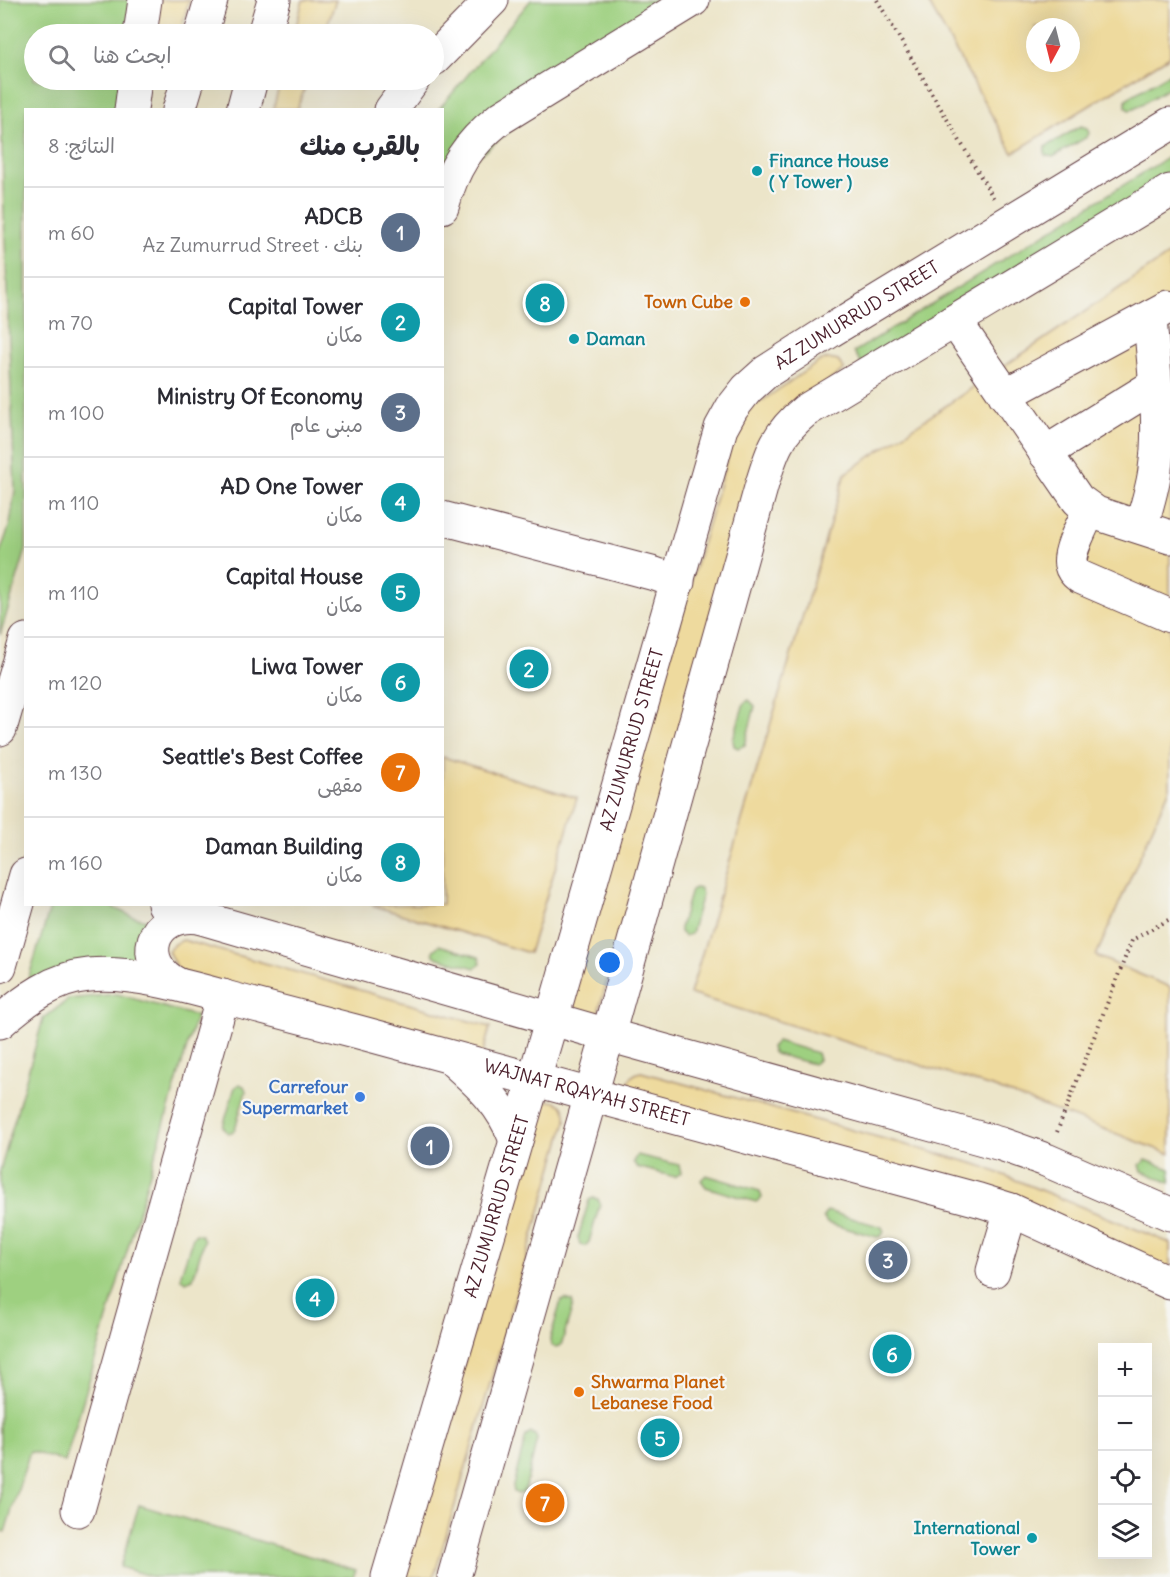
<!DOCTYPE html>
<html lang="ar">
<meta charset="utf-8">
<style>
:root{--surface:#fff;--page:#f7f7f7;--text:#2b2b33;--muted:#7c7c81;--line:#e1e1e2;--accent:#ea580c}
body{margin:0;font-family:Delius,"Playpen Sans Arabic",sans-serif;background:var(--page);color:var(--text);direction:rtl}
.controls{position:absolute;right:18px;bottom:18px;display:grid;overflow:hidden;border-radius:0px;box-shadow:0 6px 24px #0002}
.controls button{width:54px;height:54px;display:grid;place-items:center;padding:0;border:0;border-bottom:2px solid var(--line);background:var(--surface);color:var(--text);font:30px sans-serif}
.compass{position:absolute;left:1026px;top:18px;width:54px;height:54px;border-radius:50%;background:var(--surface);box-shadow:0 6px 24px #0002;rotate:187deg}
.you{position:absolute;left:610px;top:963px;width:21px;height:21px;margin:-15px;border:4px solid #fff;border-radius:50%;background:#1a73e8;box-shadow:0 0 0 9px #1a73e833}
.badge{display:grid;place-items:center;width:39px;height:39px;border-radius:50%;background:var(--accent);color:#fff;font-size:20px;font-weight:700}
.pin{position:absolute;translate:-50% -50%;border:3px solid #fff;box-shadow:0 2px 6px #0006}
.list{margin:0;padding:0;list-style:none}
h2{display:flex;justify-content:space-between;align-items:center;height:78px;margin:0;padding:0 24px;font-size:26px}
h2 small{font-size:20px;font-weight:400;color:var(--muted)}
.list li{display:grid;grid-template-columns:39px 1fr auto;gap:18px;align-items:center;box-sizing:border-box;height:90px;padding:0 24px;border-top:2px solid var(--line)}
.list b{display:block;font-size:22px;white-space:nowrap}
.list p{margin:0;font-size:20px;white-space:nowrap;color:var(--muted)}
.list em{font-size:20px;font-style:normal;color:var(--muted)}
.icon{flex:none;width:33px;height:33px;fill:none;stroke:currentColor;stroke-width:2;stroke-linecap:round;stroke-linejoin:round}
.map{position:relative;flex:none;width:1170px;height:1577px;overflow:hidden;direction:ltr}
.search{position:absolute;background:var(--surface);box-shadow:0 6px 24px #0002;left:24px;top:24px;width:420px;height:66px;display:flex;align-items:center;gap:15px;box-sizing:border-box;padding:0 21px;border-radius:33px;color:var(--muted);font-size:22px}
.panel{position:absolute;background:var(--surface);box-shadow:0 6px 24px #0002;left:24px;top:108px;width:420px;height:798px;border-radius:0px;direction:rtl}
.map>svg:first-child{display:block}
</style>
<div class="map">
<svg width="1170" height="1577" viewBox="0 0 1170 1577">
<rect width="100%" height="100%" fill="#f6f6f2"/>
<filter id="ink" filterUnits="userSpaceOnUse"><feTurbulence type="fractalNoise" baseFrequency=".0167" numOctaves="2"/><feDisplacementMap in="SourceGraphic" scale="12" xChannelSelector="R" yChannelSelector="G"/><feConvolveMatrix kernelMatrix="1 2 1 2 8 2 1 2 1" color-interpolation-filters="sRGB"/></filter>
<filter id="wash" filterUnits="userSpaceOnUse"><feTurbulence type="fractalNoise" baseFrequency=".008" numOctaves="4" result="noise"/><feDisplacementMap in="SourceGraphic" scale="24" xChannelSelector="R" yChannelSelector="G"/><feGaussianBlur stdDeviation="1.35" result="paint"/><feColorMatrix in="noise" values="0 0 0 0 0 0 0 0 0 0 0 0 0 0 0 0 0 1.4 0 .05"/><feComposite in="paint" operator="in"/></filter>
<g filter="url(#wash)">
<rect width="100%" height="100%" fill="#ece5c9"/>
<!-- green -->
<path fill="#9ed080" stroke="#747856" stroke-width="1.5" d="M0,0h130l-2,34h-94v46h92l-7,29 -93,1v440l-26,85v-82l10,-29 5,-34c-6,-163 -15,-327 -15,-490z
M531,0h140l-228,185 -1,-75h-4z
M1170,73v14l-36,22 -5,1 -3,-3v-8z
M1081,126l6,2 2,5 -2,4 -34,20 -8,-2v-8z
M1170,156v24l-306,187 -10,-15z
M749,700l6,6 -10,39 -7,3 -4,-2 -1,-6 11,-37z
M695,888l5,1 2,5 -11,40 -7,2 -4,-4v-4l11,-38z
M51,905h57l23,11 32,8 -20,42 -118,23z
M439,945l40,12 2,7 -6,4 -37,-10 -4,-3 -1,-4z
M117,994l79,22 -131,446 -35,-11 -25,81 -5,-1v-360l43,-152 26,-20z
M777,1041l40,12 2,7 -6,4 -38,-10 -3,-3 -1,-4z
M239,1084l5,2 2,5 -11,38 -2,3 -5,1 -5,-6 12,-40z
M637,1155l42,10 2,8 -6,4 -38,-10 -4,-5z
M1146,1160l24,9v14l-28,-12 -2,-6z
M706,1175l54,16 2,7 -6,4 -50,-15 -5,-7z
M593,1198l5,1 2,5 -11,38 -4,4 -5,-1 -2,-7 11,-38z
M827,1211l55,16 2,5 -3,4 -4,1 -50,-14 -4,-6z
M196,1234l5,1 3,5 -11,39 -7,3 -5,-3v-5l12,-37z
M565,1299l7,2 1,4 -11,38 -3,3 -4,1 -4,-2 -1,-6 11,-38z
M531,1433l4,2 2,4 -12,51 -3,3 -4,1 -4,-2 -1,-6 13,-50z
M139,1505l217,65 -3,7h-200l-33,-10z"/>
<!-- sand -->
<path fill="#eeda9e" stroke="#9c7c64" stroke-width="1.5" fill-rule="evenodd" d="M145,0h44l-9,34h-40z
M303,0h33l-12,34h-30z
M927,0h243v56l-157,97zM1035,27h36v36h-36z
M281,80h27l-11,29h-24z
M1170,254v534l-74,168 74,31v167l-175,-66 -305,-94 155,-520z
M828,359l10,2 6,8 -76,62 -171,585 -6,9 -23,-20 169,-581 7,-11 76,-52z
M443,757l134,41 -48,155 -158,-48 71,-1z
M183,940l307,87 -8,30 -304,-86 -10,-20 6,-7z
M641,1072l338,93 191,78v30l-543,-182c0,-10 4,-17 14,-19z
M546,1101c13,-1 22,6 20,20l-132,456h-33l140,-474z"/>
</g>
<g filter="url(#ink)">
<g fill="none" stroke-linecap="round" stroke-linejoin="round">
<defs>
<g id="minor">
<path d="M434,59l58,-59"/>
<path d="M391,110l22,-30"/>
<path d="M442,207c11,-40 25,-62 57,-88l194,-119"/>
<path d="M955,321l123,179 18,13 74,24"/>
<path d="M1005,395l163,-88"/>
<path d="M1045,453l110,-68"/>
<path d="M1090,509c-6,13 -23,44 -19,56 1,5 5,9 9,12l90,39"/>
<path d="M442,518l213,56 23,8"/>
<path d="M1141,527c5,-19 12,-39 14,-58 7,-48 -2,-104 -5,-152"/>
<path d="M164,904l34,13 410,118 393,109 45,16 124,54"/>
<path d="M177,984c-42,-21 -26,-73 21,-67"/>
<path id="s1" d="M0,1022c25,-22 54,-44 89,-47 42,-4 96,11 136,22 44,12 87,23 130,34 208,55 416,111 624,169l32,10 159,73"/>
<path d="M454,1061c28,25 48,43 62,79"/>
<path d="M993,1271l18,-61"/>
<path d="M78,1510l145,-514"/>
<path id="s2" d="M388,1577l164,-559 169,-590 11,-20 15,-19 19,-17 64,-41 340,-207"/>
<path d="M454,1577l154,-542 154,-551c10,-33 15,-50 43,-73l365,-220"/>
</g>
<path id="major" d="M140,34l5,-34
M201,34l10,-34
M264,34l10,-34
M131,110l4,-30
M179,110l9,-30
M243,110l8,-30
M0,729l26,-89
M0,966l26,-91"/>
</defs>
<!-- minor casing -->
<use href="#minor" stroke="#623d43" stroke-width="35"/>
<!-- major casing -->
<use href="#major" stroke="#623d43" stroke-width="35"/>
<!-- path -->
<path stroke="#623d43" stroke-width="4" stroke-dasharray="1.5 4.5" stroke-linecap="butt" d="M877,0l117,199
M1057,1132l75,-192 38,-21"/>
<!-- minor -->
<use href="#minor" stroke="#fff" stroke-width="33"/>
<!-- major -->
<use href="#major" stroke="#fff" stroke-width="33"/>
</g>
</g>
<!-- markers -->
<g fill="#0f9aa8" stroke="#f6f6f2" stroke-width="2">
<circle cx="757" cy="171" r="6"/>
<circle cx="574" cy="339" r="6"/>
<circle cx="1032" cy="1538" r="6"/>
</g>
<g fill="#e8710a" stroke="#f6f6f2" stroke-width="2">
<circle cx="745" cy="302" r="6"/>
<circle cx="579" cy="1392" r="6"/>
</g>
<circle fill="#3f7fe0" stroke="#f6f6f2" stroke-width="2" cx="360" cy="1097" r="6"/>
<g text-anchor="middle" stroke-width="4.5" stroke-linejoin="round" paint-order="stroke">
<!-- culture labels -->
<g font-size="18" font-weight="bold" fill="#0d838f" stroke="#f6f6f2" text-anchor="start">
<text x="769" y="167">Finance House<tspan x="769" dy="21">( Y Tower )</tspan></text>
<text x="586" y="345">Daman</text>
<text x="1020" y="1534" text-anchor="end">International<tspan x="1020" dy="21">Tower</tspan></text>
</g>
<!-- food labels -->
<g font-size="18" font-weight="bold" fill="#c56008" stroke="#f6f6f2" text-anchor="end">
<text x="733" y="308">Town Cube</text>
<text x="591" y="1388" text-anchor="start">Shwarma Planet<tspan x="591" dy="21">Lebanese Food</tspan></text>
</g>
<!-- street labels -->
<g font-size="18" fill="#4a1f2b" stroke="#f6f6f2">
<text dy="6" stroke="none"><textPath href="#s2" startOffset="1376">AZ ZUMURRUD STREET</textPath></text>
<text dy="6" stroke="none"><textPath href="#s2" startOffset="872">AZ ZUMURRUD STREET</textPath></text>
<text dy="6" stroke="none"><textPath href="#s1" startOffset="615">WAJNAT RQAY'AH STREET</textPath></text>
<text dy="6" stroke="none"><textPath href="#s2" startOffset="386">AZ ZUMURRUD STREET</textPath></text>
</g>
<!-- shop labels -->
<g font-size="18" font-weight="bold" fill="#366cbe" stroke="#f6f6f2" text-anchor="end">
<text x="348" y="1093">Carrefour<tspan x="348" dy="21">Supermarket</tspan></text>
</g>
</g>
</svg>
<div class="controls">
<button>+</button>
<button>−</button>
<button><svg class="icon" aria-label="locate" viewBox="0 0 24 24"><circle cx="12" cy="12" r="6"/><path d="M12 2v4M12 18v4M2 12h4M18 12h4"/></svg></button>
<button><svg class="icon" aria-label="layers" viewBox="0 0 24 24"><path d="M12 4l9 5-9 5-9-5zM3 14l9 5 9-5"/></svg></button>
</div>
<svg class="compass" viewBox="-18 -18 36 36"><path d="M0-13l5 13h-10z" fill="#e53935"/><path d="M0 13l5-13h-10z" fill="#7c7c81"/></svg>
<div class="you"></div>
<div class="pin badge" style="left:430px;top:1146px;background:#5c6f8a">1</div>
<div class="pin badge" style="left:529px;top:669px;background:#0f9aa8">2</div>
<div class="pin badge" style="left:888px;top:1260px;background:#5c6f8a">3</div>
<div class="pin badge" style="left:315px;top:1298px;background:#0f9aa8">4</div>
<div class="pin badge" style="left:660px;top:1438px;background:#0f9aa8">5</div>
<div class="pin badge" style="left:892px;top:1354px;background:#0f9aa8">6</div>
<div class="pin badge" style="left:545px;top:1503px;background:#e8710a">7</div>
<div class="pin badge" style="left:545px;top:303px;background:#0f9aa8">8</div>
<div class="search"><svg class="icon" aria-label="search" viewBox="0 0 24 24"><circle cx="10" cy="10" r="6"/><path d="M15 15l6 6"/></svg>ابحث هنا</div>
<section class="panel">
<h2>بالقرب منك<small>النتائج: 8</small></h2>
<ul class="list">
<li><span class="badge" style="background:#5c6f8a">1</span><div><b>ADCB</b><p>بنك · Az Zumurrud Street</p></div><em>60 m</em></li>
<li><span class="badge" style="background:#0f9aa8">2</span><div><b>Capital Tower</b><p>مكان</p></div><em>70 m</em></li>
<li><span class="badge" style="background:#5c6f8a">3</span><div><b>Ministry Of Economy</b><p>مبنى عام</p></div><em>100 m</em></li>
<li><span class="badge" style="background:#0f9aa8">4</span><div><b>AD One Tower</b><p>مكان</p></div><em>110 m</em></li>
<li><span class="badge" style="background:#0f9aa8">5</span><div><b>Capital House</b><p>مكان</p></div><em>110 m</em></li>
<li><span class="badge" style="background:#0f9aa8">6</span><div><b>Liwa Tower</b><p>مكان</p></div><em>120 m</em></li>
<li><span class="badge" style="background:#e8710a">7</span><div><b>Seattle's Best Coffee</b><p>مقهى</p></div><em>130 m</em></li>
<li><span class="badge" style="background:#0f9aa8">8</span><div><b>Daman Building</b><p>مكان</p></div><em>160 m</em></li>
</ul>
</section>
</div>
